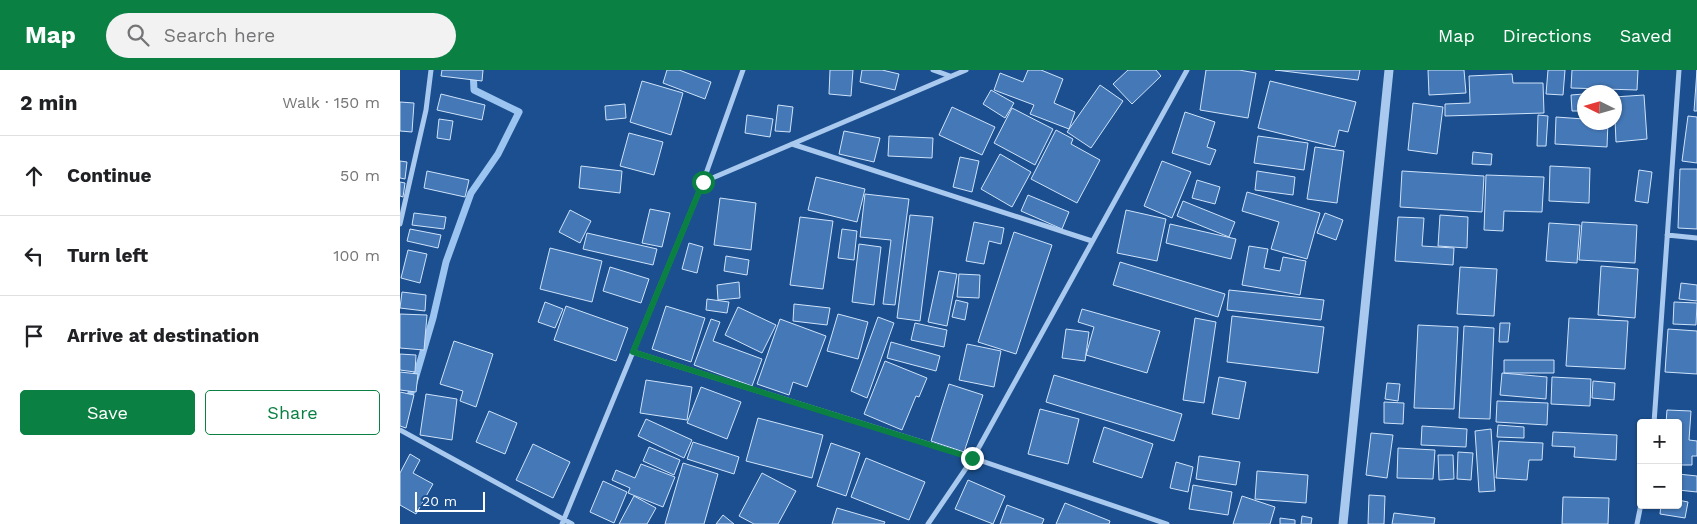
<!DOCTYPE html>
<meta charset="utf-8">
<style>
:root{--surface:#fff;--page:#f2f2f2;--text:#202124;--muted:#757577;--line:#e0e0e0;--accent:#0b8043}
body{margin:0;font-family:"Work Sans",sans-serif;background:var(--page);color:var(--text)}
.controls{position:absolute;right:15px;bottom:15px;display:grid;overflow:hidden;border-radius:5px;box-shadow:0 1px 4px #0004}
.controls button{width:45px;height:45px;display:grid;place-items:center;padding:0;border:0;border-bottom:1px solid var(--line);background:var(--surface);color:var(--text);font:25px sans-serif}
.compass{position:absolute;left:1177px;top:15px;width:45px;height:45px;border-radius:50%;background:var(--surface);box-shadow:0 1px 4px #0004;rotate:275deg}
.scale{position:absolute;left:15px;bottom:12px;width:70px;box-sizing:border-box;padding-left:5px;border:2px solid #fff;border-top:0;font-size:14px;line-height:18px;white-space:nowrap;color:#fff;-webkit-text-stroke:4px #1b4f8f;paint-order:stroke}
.stop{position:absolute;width:15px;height:15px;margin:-11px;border:4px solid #0b8043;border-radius:50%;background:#fff}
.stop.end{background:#0b8043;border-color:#fff;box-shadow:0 1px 5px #0008}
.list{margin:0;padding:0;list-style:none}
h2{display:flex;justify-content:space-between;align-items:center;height:65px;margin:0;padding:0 20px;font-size:21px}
h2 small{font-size:16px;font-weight:400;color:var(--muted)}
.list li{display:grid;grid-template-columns:32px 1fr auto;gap:15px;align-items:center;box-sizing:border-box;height:80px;padding:0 20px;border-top:1px solid var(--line)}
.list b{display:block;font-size:19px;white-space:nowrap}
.list em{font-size:16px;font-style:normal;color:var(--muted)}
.actions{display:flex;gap:10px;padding:15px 20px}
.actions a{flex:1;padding:11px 0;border:1px solid var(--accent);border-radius:5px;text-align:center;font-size:18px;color:var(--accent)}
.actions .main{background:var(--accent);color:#fff}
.icon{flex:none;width:28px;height:28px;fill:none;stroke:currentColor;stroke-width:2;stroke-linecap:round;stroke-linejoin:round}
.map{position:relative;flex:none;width:1297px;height:454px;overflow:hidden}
header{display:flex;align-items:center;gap:30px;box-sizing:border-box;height:70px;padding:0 25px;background:var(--accent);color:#fff}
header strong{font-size:24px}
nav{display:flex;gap:28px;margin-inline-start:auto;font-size:18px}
.search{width:350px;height:45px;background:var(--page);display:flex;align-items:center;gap:12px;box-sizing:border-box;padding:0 18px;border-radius:28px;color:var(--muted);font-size:19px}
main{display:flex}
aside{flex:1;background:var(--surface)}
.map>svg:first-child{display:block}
</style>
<header>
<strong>Map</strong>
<div class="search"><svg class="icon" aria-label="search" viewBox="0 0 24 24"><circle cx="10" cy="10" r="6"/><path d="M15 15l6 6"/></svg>Search here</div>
<nav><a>Map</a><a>Directions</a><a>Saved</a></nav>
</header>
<main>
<aside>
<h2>2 min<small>Walk · 150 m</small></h2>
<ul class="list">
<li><svg class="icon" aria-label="ahead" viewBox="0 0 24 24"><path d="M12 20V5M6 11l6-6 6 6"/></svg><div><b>Continue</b></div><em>50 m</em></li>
<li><svg class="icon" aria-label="left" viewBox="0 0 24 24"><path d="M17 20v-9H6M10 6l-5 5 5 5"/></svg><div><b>Turn left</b></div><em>100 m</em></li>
<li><svg class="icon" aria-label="arrive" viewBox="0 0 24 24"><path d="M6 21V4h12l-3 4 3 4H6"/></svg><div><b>Arrive at destination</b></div></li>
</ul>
<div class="actions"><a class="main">Save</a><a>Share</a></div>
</aside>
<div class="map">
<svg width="1297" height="454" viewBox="0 0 1297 454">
<rect width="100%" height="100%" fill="#1b4f8f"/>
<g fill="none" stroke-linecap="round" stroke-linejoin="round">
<!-- stream -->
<path stroke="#9cc4f0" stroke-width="7" d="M8,333l25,-85 13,-56 25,-69 27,-39 21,-42 -45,-22 -1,-20"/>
</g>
<!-- building -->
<path fill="#4478b7" stroke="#cfe3fa" d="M42,0h41l-1,11 -41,-5z
M267,0h12l32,12 -6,17 -42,-16z
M430,0h23l-2,26 -22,-2z
M462,0h20l17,4 -4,16 -35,-8z
M628,0h13l22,9 -9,24 21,9 -6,17 -39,-15 4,-9 -40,-15 6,-17 23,9z
M728,0h28l5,6 -29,28 -19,-20z
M806,0h33l17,3 -8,45 -48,-8z
M875,0h85l-2,10z
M1028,0h36l2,23 -37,2z
M1148,0h17l-2,25 -17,-1z
M1172,0h66l-1,20 -66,-2z
M1297,0v41h-3z
M1112,4l1,9h30l1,30 -99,3v-12l25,-1 -1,-27z
M242,11l41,12 -12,42 -41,-13z
M870,11l86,21 -8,30 -9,-2 -4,17 -77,-19z
M700,15l23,16 -32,47 -24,-16z
M591,20l23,13 -9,15 -22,-14z
M41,24l44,11 -3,15 -45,-10z
M1184,24v17h-12l-1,-16z
M1244,25l3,44 -31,3 -2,-45z
M0,32l14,1 -2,29 -12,-1z
M1013,33l30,4 -6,47 -29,-4z
M225,34l1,14 -20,2 -1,-14z
M378,35l15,2 -3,25 -15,-1z
M552,37l43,20 -13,28 -43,-20z
M612,38l41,21 -18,36 -41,-22z
M785,42l30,10 -8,25 9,3 -6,15 -38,-12z
M347,45l26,4 -3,18 -25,-4z
M1138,45l10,1 -2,30h-9z
M1288,46l9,1v46l-15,-2z
M1156,47l28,2v3h24l-1,25 -52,-3z
M39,49l14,2 -3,19 -13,-2z
M656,60l17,9 -2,5 29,16 -23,43 -46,-24z
M444,61l36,7 -6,24 -35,-8z
M229,63l34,9 -9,33 -34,-9z
M489,66l44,2 -1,20 -44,-2z
M858,66l50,7 -4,27 -50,-7z
M915,77l29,4 -7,52 -30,-4z
M1073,82l19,2 -1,11 -19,-1z
M600,84l31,18 -19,35 -31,-18z
M560,87l19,4 -7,31 -19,-5z
M0,91l7,1 -2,17 -5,-1z
M762,91l29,11 -19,46 -28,-12z
M181,96l41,5 -2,22 -41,-5z
M1150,96l40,2 -1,35 -40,-2z
M1280,99h17v60l-19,-1z
M1239,100l13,2 -4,31 -13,-2z
M27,101l42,9 -4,17 -41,-9z
M857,101l38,6 -2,18 -38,-5z
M1002,101l82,5 -2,36 -82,-5z
M1086,105l58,2 -2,35 -38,-1 -1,20 -19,-1z
M416,107l49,12 -8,33 -49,-12z
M797,110l23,7 -5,17 -23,-6z
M0,112l5,1 -2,14 -3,-1z
M847,122l73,21 -13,46 -36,-10 8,-27 -37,-11z
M465,124l44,5 -14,106 -12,-1 8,-64 -31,-3z
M628,125l41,17 -7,17 -41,-18z
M320,128l36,5 -5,47 -37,-5z
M783,131l52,21 -6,15 -52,-21z
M250,139l20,4 -8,34 -20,-4z
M170,140l21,11 -11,22 -21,-11z
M726,140l40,9 -9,42 -40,-8z
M14,143l32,4 -2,12 -32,-4z
M925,143l18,7 -7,20 -19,-7z
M510,145l23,2 -13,104 -23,-3z
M1040,145l28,2 -1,31 -29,-2z
M400,147l33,4 -10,68 -33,-4z
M998,147l26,1 -2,28 32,2 -1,17 -58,-4z
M574,152l30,6 -3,16 -12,-3 -5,23 -18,-3z
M1182,152l55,3 -2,38 -56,-3z
M1149,153l31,2 -3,38 -31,-2z
M770,154l66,15 -5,20 -65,-16z
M10,159l31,6 -3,13 -31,-7z
M442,159l15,2 -3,29 -16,-2z
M614,162l38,13 -36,109 -38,-12z
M187,163l70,16 -4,16 -70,-16z
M289,173l14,4 -6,26 -15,-4z
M459,174l22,3 -7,58 -22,-3z
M849,176l19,3 -4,19 16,3 3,-14 23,4 -6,34 -58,-10z
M150,178l52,13 -10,41 -52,-13z
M8,180l19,4 -7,29 -19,-5z
M326,186l23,4 -2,15 -23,-4z
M720,192l105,32 -7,23 -105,-32z
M1201,196l37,3 -3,49 -37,-3z
M210,197l39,12 -8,24 -38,-12z
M1060,197l37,2 -3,47 -37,-2z
M539,201l18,3 -10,52 -19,-4z
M559,204l21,1 -1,23 -22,-1z
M339,212l1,16 -22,2 -1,-15z
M1281,213l16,2v16l-18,-2z
M829,220l95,10 -3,20 -94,-10z
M2,222l24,3 -1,16 -25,-3z
M307,229l22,3 -2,11 -21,-3z
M556,230l12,3 -3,17 -13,-3z
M145,232l18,7 -8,19 -17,-6z
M1274,232l23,1 -1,22 -23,-1z
M394,234l36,4 -3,17 -34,-4z
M166,236l62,22 -12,33 -62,-21z
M266,236l39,12 -14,44 -39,-13z
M338,237l38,18 -14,28 -37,-18z
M682,239l78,22 -13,42 -61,-18 8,-28 -16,-5z
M0,244l27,1 -3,35 -24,-2z
M438,244l30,8 -10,37 -31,-8z
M832,246l92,11 -6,46 -91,-11z
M478,247l16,6 -27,75 -16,-7z
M795,248l21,4 -12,81 -21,-3z
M1169,248l59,3 -3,48 -59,-3z
M311,249l9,3 -7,19 49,18 -10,27 -58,-21z
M380,249l46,17 -19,51 -14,-5 -4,13 -32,-11z
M515,253l32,7 -3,17 -33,-7z
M1100,253h10l-2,19h-9z
M1018,255l40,2 -4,82 -40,-1z
M1064,256l30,2 -4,91 -31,-1z
M666,259l23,3 -4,29 -23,-3z
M1268,259l29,2v43l-32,-2z
M54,271l39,13 -17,53 -16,-6 3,-10 -23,-7z
M491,272l49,14 -4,15 -49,-13z
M567,274l34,7 -7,36 -35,-7z
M0,284l16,1 -1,17 -15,-2z
M1104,290h50v13h-50z
M485,291l42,17 -8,19 -3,-1 -14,34 -38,-16z
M0,302l18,2 -2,18 -16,-2z
M1102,303l45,4 -1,22 -46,-4z
M654,305l128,39 -8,27 -128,-39z
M819,307l27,5 -7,37 -27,-5z
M1152,307l39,2 -1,27 -39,-2z
M246,310l46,7 -5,33 -47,-7z
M1193,311l22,2 -1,17 -22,-2z
M987,313l13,1 -2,17 -13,-2z
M549,314l34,11 -19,57 -33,-11z
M301,317l40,15 -14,37 -40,-16z
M0,322l14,3 -8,33 -6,-2z
M26,324l31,5 -5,41 -32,-5z
M1097,331l51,2 -1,22 -51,-3z
M984,332l20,1 -1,21 -19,-1z
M640,339l39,10 -11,45 -40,-10z
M1267,340l24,1 -2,29 8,1v15h-5v9h-14v-42h-12z
M89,341l28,12 -12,31 -29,-12z
M358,348l65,17 -11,43 -66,-17z
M246,349l46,21 -8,18 -46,-22z
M1098,355l26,2v11l-27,-1z
M1022,356l45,3 -1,18 -45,-2z
M704,357l49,17 -11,34 -49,-16z
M1091,359l4,62 -16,1 -4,-61z
M1153,362l64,3 -1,25 -42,-3 1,-10 -23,-1z
M971,363l22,2 -6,43 -21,-3z
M1099,371l44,2 -1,17h-13l-2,20 -31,-2z
M293,372l46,15 -5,17 -47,-15z
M431,373l29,10 -14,43 -29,-10z
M133,374l37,18 -17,36 -37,-18z
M249,377l31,13 -6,15 -31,-14z
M998,378l37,2 -2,29 -36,-1z
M1058,382l15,1 -2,27 -14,-1z
M10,384l10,6 -7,13 20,11 -17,30 -16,-9v-32z
M1038,385h15l1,24 -15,1z
M799,386l41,6 -4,23 -40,-6z
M466,388l59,24 -16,38 -58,-23z
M776,392l17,5 -5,25 -18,-4z
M283,393l35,11 -14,50h-39z
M241,394l34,13 -12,30 -35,-14 2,-5 -18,-8 4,-10 19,8z
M857,401l51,4 -2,28 -51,-4z
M362,403l34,18 -18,33h-24l-15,-8z
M1278,404l19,2v16l-19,-2z
M568,410l37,16 -12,28 -38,-15z
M203,411l24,11 -13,31 -24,-11z
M793,415l39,7 -4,23 -39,-6z
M969,425l16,1 -1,28h-16z
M234,426l22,12 -9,16h-28z
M842,426l33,11 -5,17h-37z
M1163,427l46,1 -1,26h-46z
M1278,430l10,2 -3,16 -25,-4 1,-9h17z
M665,433l45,18 -1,3h-53z
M607,435l37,14 -2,5h-42z
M437,438l48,14 -1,2h-52z
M994,443l41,5 -1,6h-42z
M323,445l11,9h-18z
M902,446l10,2 -1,6h-10z
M880,448l15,2v4h-15z"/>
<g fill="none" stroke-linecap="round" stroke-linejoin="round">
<!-- minor -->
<path stroke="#a9c9ee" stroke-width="5" d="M533,0l17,6
M392,74l300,97
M303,112l263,-112
M0,154l26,-114 5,-40
M1267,165l30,3
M233,282l340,106 194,66
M1254,353l25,-353
M0,360l172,94
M162,454l141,-342 40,-112
M528,454l45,-66 214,-388
M1237,454l4,-20"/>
<!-- tertiary -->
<path stroke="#a9c9ee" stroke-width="9" d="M943,454l46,-454"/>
</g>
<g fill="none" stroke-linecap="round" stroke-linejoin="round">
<!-- route -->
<path stroke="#0b8043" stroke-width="6" d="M303,112l-70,170 339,106"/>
</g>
</svg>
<div class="controls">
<button>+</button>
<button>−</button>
</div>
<svg class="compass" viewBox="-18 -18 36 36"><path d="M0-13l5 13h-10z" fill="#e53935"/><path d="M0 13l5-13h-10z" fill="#757577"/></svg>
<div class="scale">20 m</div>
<div class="stop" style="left:303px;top:112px"></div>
<div class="stop end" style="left:572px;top:388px"></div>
</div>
</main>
